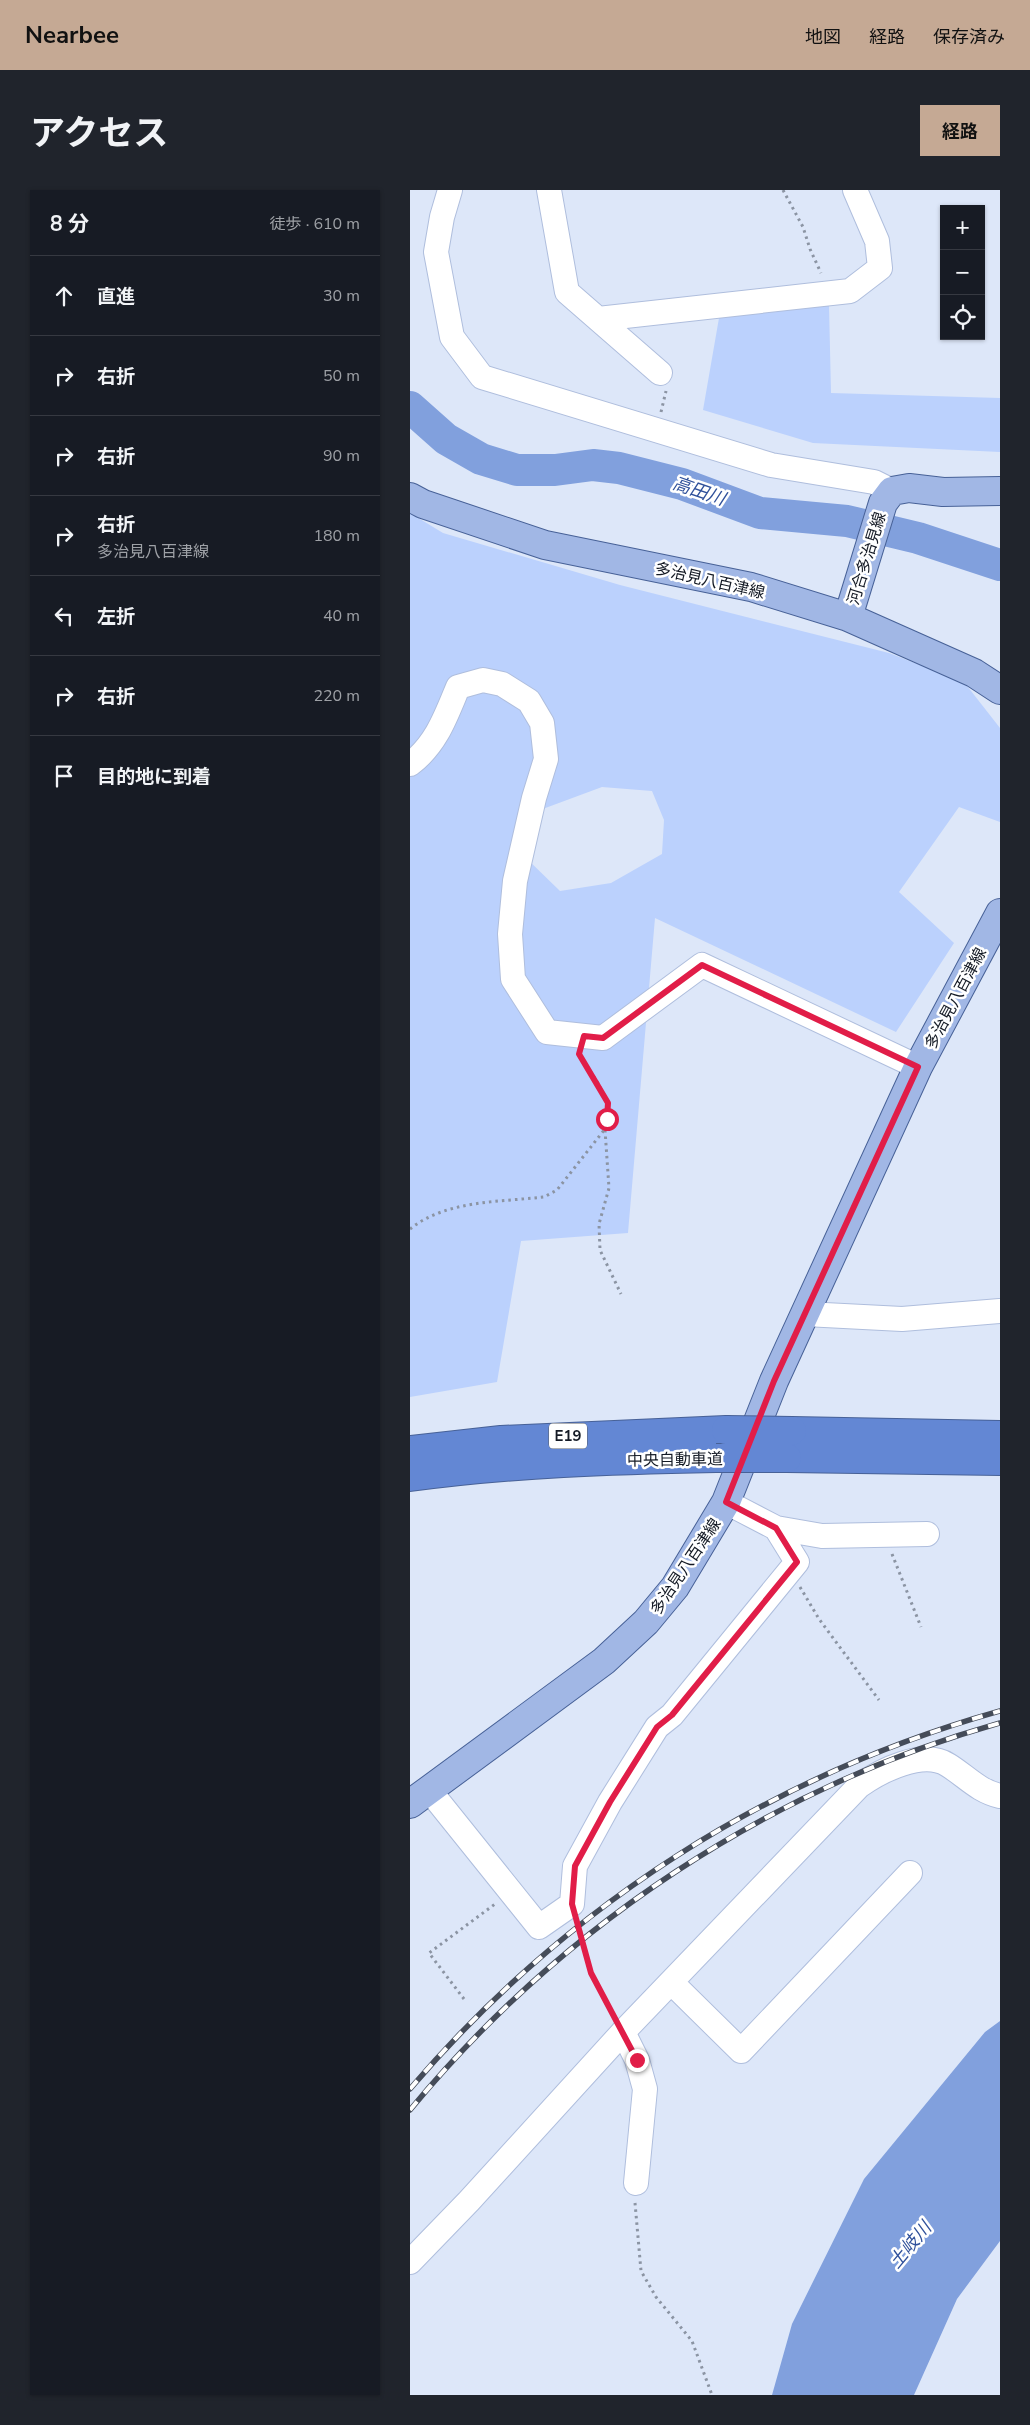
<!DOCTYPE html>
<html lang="ja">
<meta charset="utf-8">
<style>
:root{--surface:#171b24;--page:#20242c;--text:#f1f3f6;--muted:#9ea1a6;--line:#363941;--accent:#c5a994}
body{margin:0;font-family:"Nunito Sans","Noto Sans JP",sans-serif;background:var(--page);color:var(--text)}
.controls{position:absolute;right:15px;top:15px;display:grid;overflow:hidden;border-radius:0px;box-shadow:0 1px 4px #0004}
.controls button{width:45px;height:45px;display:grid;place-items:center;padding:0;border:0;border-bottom:1px solid var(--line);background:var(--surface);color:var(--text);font:25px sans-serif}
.stop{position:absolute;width:15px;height:15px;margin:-11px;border:4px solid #e11d48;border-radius:50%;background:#fff}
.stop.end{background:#e11d48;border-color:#fff;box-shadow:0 1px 5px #0008}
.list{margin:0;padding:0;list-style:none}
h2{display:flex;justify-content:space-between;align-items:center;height:65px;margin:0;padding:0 20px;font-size:21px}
h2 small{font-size:16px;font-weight:400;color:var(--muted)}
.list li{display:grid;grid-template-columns:32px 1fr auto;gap:15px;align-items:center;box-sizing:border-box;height:80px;padding:0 20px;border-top:1px solid var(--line)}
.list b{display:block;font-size:19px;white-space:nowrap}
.list p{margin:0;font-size:16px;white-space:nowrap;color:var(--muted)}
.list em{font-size:16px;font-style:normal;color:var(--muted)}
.icon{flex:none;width:28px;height:28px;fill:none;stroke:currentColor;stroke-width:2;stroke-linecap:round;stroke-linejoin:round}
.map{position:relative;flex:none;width:590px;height:2205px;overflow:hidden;border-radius:0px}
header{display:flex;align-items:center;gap:30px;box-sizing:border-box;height:70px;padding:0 25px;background:var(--accent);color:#111}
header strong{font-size:24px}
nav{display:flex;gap:28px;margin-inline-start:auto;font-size:18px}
.intro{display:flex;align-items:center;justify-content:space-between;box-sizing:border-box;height:120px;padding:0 30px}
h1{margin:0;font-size:35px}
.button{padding:12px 22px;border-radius:0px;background:var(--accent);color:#111;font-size:18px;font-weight:700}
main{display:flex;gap:30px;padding:0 30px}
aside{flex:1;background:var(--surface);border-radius:0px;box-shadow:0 1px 4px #0004}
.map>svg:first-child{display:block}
</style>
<header>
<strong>Nearbee</strong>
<nav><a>地図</a><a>経路</a><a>保存済み</a></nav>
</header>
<div class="intro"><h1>アクセス</h1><a class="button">経路</a></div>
<main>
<aside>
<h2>8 分<small>徒歩 · 610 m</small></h2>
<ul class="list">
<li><svg class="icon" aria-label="ahead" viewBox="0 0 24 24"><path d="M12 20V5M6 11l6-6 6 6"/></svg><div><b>直進</b></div><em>30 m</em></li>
<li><svg class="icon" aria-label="right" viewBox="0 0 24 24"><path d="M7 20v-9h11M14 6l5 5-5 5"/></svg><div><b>右折</b></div><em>50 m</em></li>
<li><svg class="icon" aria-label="right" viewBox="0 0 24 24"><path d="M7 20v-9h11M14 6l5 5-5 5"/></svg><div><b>右折</b></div><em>90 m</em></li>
<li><svg class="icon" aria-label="right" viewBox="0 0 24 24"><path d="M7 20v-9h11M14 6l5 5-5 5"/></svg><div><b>右折</b><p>多治見八百津線</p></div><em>180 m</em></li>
<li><svg class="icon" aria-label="left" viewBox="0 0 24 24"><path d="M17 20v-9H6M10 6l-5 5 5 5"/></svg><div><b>左折</b></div><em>40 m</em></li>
<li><svg class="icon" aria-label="right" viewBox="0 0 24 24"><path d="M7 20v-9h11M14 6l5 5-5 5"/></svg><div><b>右折</b></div><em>220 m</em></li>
<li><svg class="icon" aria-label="arrive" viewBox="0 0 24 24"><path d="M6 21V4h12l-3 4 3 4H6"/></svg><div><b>目的地に到着</b></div></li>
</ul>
</aside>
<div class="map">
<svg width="590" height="2205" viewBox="0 0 590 2205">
<rect width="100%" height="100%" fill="#dde7f9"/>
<!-- green -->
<path fill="#bbd1fd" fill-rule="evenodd" d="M419,115l2,88 169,5v54l-187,-9 -110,-33 16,-92z
M0,323l33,20 177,52 269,68 75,29 36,46v94l-41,-15 -60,85 55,51 -58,89 -241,-114 -27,315 -107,8 -24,141 -87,15zM192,597l50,4 12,29 -2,34 -51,29 -51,8 -36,-35 16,-46z"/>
<!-- water -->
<path fill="#81a0dd" d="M590,1831v220l-43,58 -43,96h-142l20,-71 72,-145 121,-147z"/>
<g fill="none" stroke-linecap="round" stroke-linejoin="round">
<!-- river -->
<path stroke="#81a0dd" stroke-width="32" d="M0,217l36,32 35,20 36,11h38l38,-5 26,3 63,16 78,29 87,8 71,17 82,27"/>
<defs>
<path id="minor" d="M40,0l-8,27 -6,35 16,85 30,40 289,88 103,17 18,9
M139,0l18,102 93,81
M188,129l252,-28 30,-23 -3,-27 -22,-51
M0,574c26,-19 36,-48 48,-77l25,-7 19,4 27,17 13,22 4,36 -12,39 -19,83 -5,53 3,45 34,53 56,6 99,-73 216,102
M395,1124l97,5 98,-8
M366,1338l46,8 105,-2
M19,1600l110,137 33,-23 3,-38 35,-64 47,-75 15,-12 125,-153 -21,-34 -50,-26
M262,1793l69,68 169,-178
M213,1842l14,28 8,29 -9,94
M0,2072l59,-61 154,-169 236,-246c21,-15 64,-37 89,-21 18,11 30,26 52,31"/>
<path id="major" d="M0,307l13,7 122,41 206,42 97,30 126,56 26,17
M438,427l35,-114 9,-12 17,-3 34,4 57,-1
M0,1614l194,-143 42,-39 29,-35 51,-85 48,-121 144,-314 82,-154"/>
<path id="highway" d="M382,1241l208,4
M0,1260l91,-10 225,-10
M377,1268l213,3
M0,1287c102,-14 204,-17 306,-19"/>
</defs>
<!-- minor casing -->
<use href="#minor" stroke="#afbedd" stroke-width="26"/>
<!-- major casing -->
<use href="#major" stroke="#476197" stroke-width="30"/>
<!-- highway casing -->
<use href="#highway" stroke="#476197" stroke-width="30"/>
<!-- path -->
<path stroke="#8b94a3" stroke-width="3" stroke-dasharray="2.5 4" stroke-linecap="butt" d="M373,0l20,37 7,22 11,24
M251,222l5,-21
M195,940l4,58 -10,36 1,26 21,44
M0,1039c36,-29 90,-27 134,-32l13,-7 48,-61c8,-32 -9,-48 -25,-73
M482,1364l29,73
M390,1397l19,32 60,81
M169,1734l12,49 22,40
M54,1809l-35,-46 66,-49
M225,2013l6,68 15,26 36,44 20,54"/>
<!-- minor -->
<use href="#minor" stroke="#fff" stroke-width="24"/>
<!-- major -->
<use href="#major" stroke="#a1b7e5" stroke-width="28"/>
<!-- highway -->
<use href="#highway" stroke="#6387d4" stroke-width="28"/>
<defs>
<path id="rail" d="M0,1899c156,-183 359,-313 590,-378
M0,1920c152,-184 359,-322 590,-387"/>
</defs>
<!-- rail casing -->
<use href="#rail" stroke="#454c59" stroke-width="5.5"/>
<!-- rail -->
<use href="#rail" stroke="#fff" stroke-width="4" stroke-dasharray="11" stroke-linecap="butt"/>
<defs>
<path id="highway-bridge" d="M316,1240l66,1
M306,1268h71"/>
</defs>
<!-- highway-bridge casing -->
<use href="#highway-bridge" stroke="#476197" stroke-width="30" stroke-linecap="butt"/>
<!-- highway-bridge -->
<use href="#highway-bridge" stroke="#6387d4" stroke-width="28"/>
</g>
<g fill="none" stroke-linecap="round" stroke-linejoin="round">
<!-- route -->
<path stroke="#e11d48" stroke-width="6" d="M197,929l1,-16 -29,-49 5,-18 19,2 99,-73 216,102 -144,314 -48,121 50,26 21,34 -125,153 -15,12 -47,75 -35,64 -3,38 19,69 46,87"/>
</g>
<g text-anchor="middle" stroke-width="5" stroke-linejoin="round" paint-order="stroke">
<!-- shield labels -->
<rect fill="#fff" stroke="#5a5f66" stroke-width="1" x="139" y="1233.5" width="38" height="25" rx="4"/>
<g font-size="15" font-weight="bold" fill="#141a25">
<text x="158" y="1251">E19</text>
</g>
<!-- street labels -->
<g font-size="16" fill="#141a25" stroke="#fff">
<text transform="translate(456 368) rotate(-73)" y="6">河合多治見線</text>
<text transform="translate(300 390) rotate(13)" y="6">多治見八百津線</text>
<text transform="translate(545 808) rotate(-62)" y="6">多治見八百津線</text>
<text transform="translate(265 1269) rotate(-1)" y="6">中央自動車道</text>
<text transform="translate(275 1376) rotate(-56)" y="6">多治見八百津線</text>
</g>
<!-- water labels -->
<g font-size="18" font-style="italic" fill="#30519b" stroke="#fff">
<text transform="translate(289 301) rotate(19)" y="6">高田川</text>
<text transform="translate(500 2055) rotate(-50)" y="6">土岐川</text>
</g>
</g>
</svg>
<div class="controls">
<button>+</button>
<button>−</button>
<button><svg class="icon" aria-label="locate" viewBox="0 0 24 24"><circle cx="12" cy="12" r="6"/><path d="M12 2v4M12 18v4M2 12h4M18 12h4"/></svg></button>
</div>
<div class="stop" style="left:197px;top:929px"></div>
<div class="stop end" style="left:227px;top:1870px"></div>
</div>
</main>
